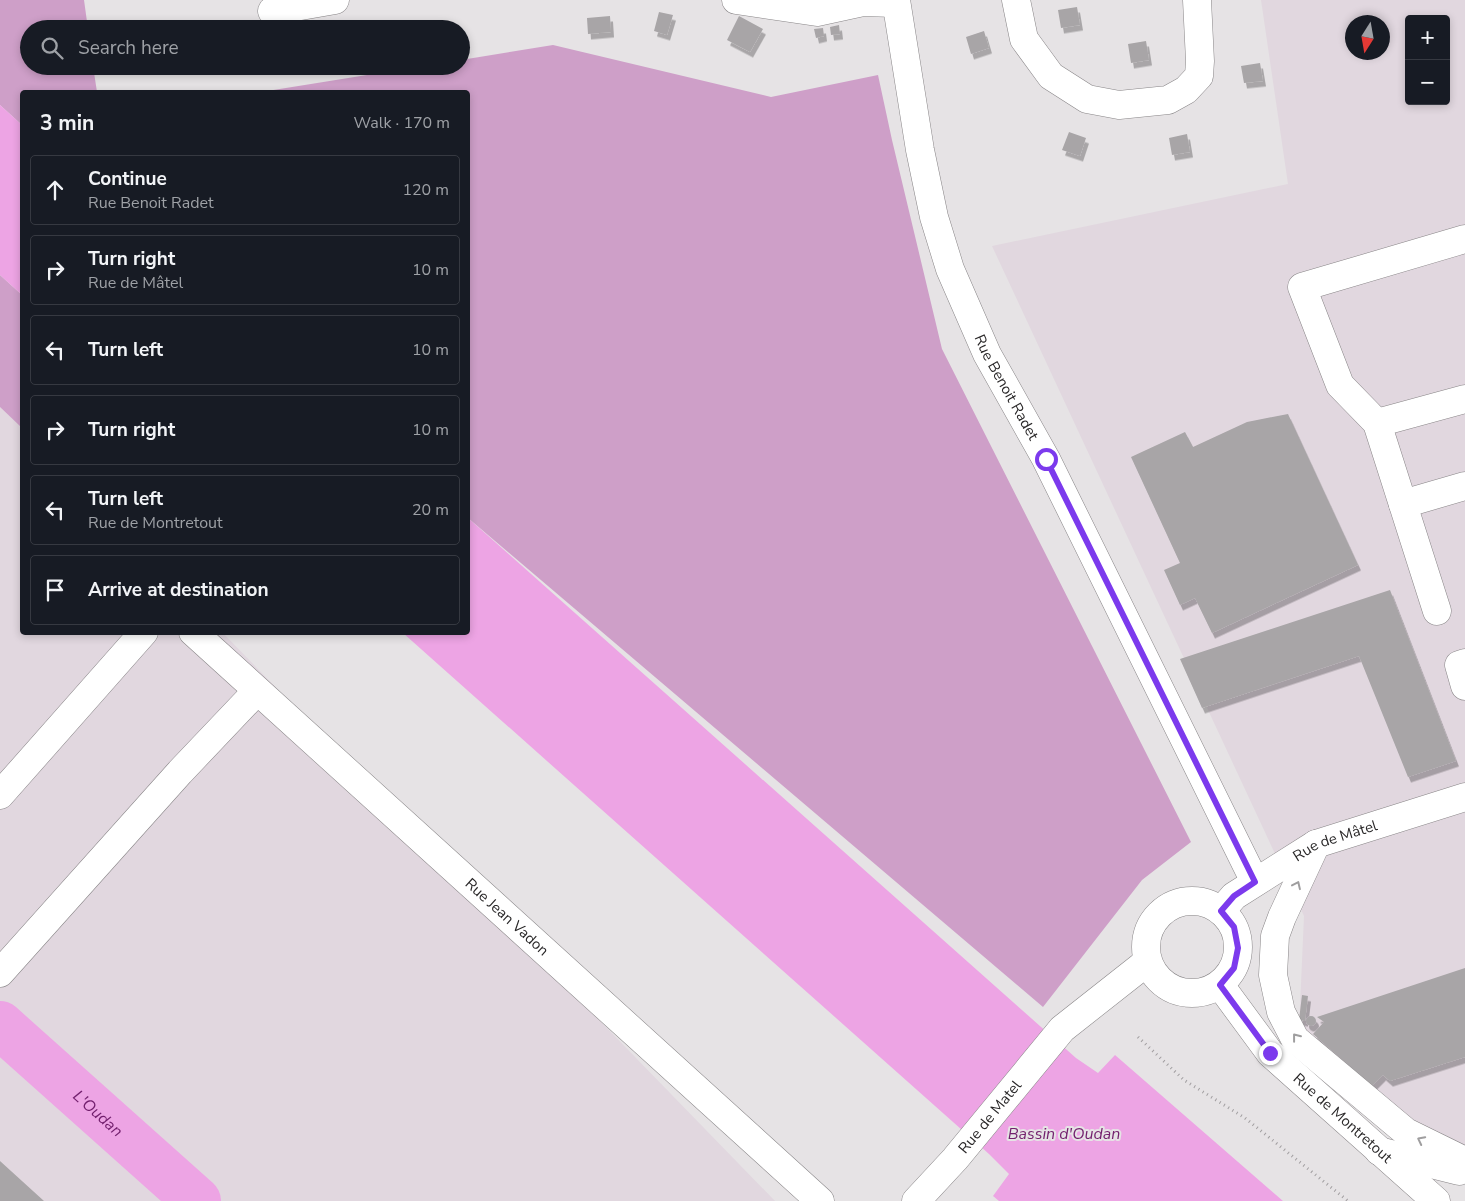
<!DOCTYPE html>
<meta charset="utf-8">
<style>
:root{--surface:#171b24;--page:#20242c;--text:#f1f3f6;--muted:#9ea1a6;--line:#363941}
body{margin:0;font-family:"Nunito Sans",sans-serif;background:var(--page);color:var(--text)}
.controls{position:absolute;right:15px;top:15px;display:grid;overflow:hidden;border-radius:5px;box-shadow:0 2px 8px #0003}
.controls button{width:45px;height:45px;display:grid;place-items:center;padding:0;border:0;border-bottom:1px solid var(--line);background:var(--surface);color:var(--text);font:25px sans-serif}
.compass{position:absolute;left:1345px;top:15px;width:45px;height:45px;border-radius:50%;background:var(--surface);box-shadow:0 2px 8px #0003;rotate:191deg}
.stop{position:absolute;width:15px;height:15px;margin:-11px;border:4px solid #7c3aed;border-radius:50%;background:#fff}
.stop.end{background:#7c3aed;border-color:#fff;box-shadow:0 1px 5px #0008}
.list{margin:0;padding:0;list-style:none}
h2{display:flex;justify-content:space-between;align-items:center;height:65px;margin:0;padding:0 20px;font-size:21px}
h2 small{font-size:16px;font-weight:400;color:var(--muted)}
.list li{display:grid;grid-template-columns:32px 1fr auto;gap:15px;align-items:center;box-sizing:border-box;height:70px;margin:0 10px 10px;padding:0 10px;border:1px solid var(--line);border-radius:5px}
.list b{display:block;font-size:19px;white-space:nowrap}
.list p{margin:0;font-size:16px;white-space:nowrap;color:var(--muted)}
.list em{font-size:16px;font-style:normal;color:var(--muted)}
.icon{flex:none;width:28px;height:28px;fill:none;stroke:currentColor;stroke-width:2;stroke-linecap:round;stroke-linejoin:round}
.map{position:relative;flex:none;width:1465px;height:1201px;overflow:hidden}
.search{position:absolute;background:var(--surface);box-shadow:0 2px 8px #0003;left:20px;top:20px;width:450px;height:55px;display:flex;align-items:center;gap:12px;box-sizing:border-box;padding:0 18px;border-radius:28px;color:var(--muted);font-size:19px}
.panel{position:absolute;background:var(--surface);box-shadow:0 2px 8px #0003;left:20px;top:90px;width:450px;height:545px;border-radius:5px}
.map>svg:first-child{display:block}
</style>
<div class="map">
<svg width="1465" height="1201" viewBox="0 0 1465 1201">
<defs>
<filter id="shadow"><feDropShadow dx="3" dy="5.5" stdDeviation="0" flood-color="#0004"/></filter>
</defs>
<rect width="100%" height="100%" fill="#e6e3e5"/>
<!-- built -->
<path fill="#e1d7df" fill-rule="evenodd" d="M1261,0h204v1174l-166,-145 5,-113 -312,-670 296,-62zM1409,19h37v82h-37zM1352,22h30v30h-30z
M0,407l22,21v204l201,1 552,568h-775z"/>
<!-- green -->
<path fill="#ce9fc8" d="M0,0h84l4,29h-59v37h64l4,26h-75v33l-22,-20z
M553,45l218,52 107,-22 14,65 50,209 249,493 -49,38 -99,127 -575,-489v-426h-207l162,-26h38v-6z
M0,275l22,20v133l-22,-21z"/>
<!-- water -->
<path fill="#eda4e4" d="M0,105l22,20v170l-22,-20z
M468,518l608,540 22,15 17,-18 168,146h-284l-6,-5 16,-22 -20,-20 -586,-521 65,-1z"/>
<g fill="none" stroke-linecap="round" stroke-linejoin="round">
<!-- river -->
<path stroke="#eda4e4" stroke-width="48" id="s1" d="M0,1025l197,176"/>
</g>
<!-- building -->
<path fill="#a8a5a7" filter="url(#shadow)" d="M1077,7l3,18 -19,3 -3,-18z
M659,12l14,3 -6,20 -13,-4z
M610,16l1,16 -23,2 -1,-16z
M739,16l24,13 -13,23 -23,-12z
M839,25l1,9 -9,1 -1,-8z
M823,28l1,8 -8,2 -2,-9z
M984,31l5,17 -18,6 -5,-17z
M1146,41l3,19 -18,3 -3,-19z
M1260,63l3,18 -19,2 -3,-17z
M1069,132l17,6 -6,18 -18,-6z
M1187,134l3,18 -18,3 -3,-17z
M1288,414l70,151 -146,68 -17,-35 -15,7 -16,-35 16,-7 -49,-106 54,-25 8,15 54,-25z
M1390,590l66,171 -48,16 -49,-121 -157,52 -22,-49z
M1465,968v89l-75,24 -7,-6 -11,11 -59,-52 11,-12 -7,-5z
M1302,995l6,1 -3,25 -6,-1z
M1306 1021a5 5 0 1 1 10 0a5 5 0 1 1-10 0Z
M0,1161l44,40h-44z"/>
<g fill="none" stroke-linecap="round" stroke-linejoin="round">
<defs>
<g id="minor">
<path d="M736,0l81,12 46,-10 32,1"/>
<path id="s2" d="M896,0l24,150 14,67 16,52 37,85 59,105 209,423"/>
<path d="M1016,0l8,39 27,37 36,23 32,6 49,-5 18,-10 13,-14 1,-15 -3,-61"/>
<path d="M272,11l63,-11"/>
<path d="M1377,423l88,-24"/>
<path d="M1403,504l62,-18"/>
<path d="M1437,611l-60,-188 -37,-38 -38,-98 163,-48"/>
<path id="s3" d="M193,632l627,569"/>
<path d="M1465,663l-6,2 6,21"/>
<path d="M0,795l144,-163"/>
<path d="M1316,844l-34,73 -7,19 -2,39 8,37 14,27 111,93 59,29"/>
<path d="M0,973l180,-201 77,-81"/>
<path d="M1379,1151l80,20"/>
<path id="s4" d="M916,1201l39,-42 107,-130 85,-67"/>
</g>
<g id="major">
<circle cx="1192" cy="947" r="46"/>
<path id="s5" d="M1221,911l13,-15 82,-52 149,-47"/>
<path id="s6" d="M1220,985l50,68 166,148"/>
</g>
</defs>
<!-- minor casing -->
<use href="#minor" stroke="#888587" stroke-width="29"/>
<!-- major casing -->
<use href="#major" stroke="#888587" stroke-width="29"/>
<!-- path -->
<path stroke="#a19ea0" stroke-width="3" stroke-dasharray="1 4" stroke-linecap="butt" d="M1138,1037l46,43 61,38 103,83"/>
<!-- minor -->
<use href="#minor" stroke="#fff" stroke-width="28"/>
<!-- major -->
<use href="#major" stroke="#fff" stroke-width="28"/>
</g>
<!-- one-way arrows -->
<defs><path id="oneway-chevron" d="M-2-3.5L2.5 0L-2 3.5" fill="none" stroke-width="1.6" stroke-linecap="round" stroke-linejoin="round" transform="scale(1.25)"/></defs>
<g stroke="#9f9e9f">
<use href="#oneway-chevron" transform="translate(1297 885) rotate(-65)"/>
<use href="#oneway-chevron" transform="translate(1296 1037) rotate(-128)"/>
<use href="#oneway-chevron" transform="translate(1421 1140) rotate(-153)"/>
</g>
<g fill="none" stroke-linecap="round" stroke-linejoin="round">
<!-- route -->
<path stroke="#7c3aed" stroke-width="6" d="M1046,459l209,423 -21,14 -13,15 13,16 4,21 -4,20 -14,17 50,68"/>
</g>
<g text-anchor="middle" stroke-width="4" stroke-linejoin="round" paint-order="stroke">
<!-- street labels -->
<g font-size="15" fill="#2a2829" stroke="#e6e3e5">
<text dy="5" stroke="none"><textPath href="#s2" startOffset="406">Rue Benoit Radet</textPath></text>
<text dy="5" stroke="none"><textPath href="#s5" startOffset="136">Rue de Mâtel</textPath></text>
<text dy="5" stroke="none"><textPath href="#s3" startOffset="424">Rue Jean Vadon</textPath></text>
<text dy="5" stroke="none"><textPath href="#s4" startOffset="112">Rue de Matel</textPath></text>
<text dy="5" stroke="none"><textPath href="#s6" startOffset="182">Rue de Montretout</textPath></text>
</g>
<!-- water labels -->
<g font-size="16" font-style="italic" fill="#721f6d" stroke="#e6e3e5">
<text dy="6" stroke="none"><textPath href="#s1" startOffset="132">L'Oudan</textPath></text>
<text x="1064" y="1139">Bassin d'Oudan</text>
</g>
</g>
</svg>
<div class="controls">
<button>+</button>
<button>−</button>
</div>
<svg class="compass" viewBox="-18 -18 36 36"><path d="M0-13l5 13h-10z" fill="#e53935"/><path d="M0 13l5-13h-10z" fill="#9ea1a6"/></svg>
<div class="stop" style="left:1046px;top:459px"></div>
<div class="stop end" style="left:1270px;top:1053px"></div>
<div class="search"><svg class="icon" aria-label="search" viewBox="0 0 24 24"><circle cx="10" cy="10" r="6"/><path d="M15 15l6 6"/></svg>Search here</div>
<section class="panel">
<h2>3 min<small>Walk · 170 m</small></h2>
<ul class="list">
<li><svg class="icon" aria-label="ahead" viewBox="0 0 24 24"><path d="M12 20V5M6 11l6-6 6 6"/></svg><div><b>Continue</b><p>Rue Benoit Radet</p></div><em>120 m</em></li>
<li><svg class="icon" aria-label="right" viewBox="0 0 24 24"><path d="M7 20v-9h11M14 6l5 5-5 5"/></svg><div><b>Turn right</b><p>Rue de Mâtel</p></div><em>10 m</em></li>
<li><svg class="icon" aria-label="left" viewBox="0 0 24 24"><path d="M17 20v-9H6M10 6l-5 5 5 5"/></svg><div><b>Turn left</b></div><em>10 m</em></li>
<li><svg class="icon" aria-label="right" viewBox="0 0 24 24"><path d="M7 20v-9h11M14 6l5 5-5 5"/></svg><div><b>Turn right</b></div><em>10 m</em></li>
<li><svg class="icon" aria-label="left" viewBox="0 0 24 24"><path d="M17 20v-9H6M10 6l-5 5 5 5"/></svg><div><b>Turn left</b><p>Rue de Montretout</p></div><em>20 m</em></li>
<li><svg class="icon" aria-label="arrive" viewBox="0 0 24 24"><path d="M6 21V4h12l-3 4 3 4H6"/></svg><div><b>Arrive at destination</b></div></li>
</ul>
</section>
</div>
